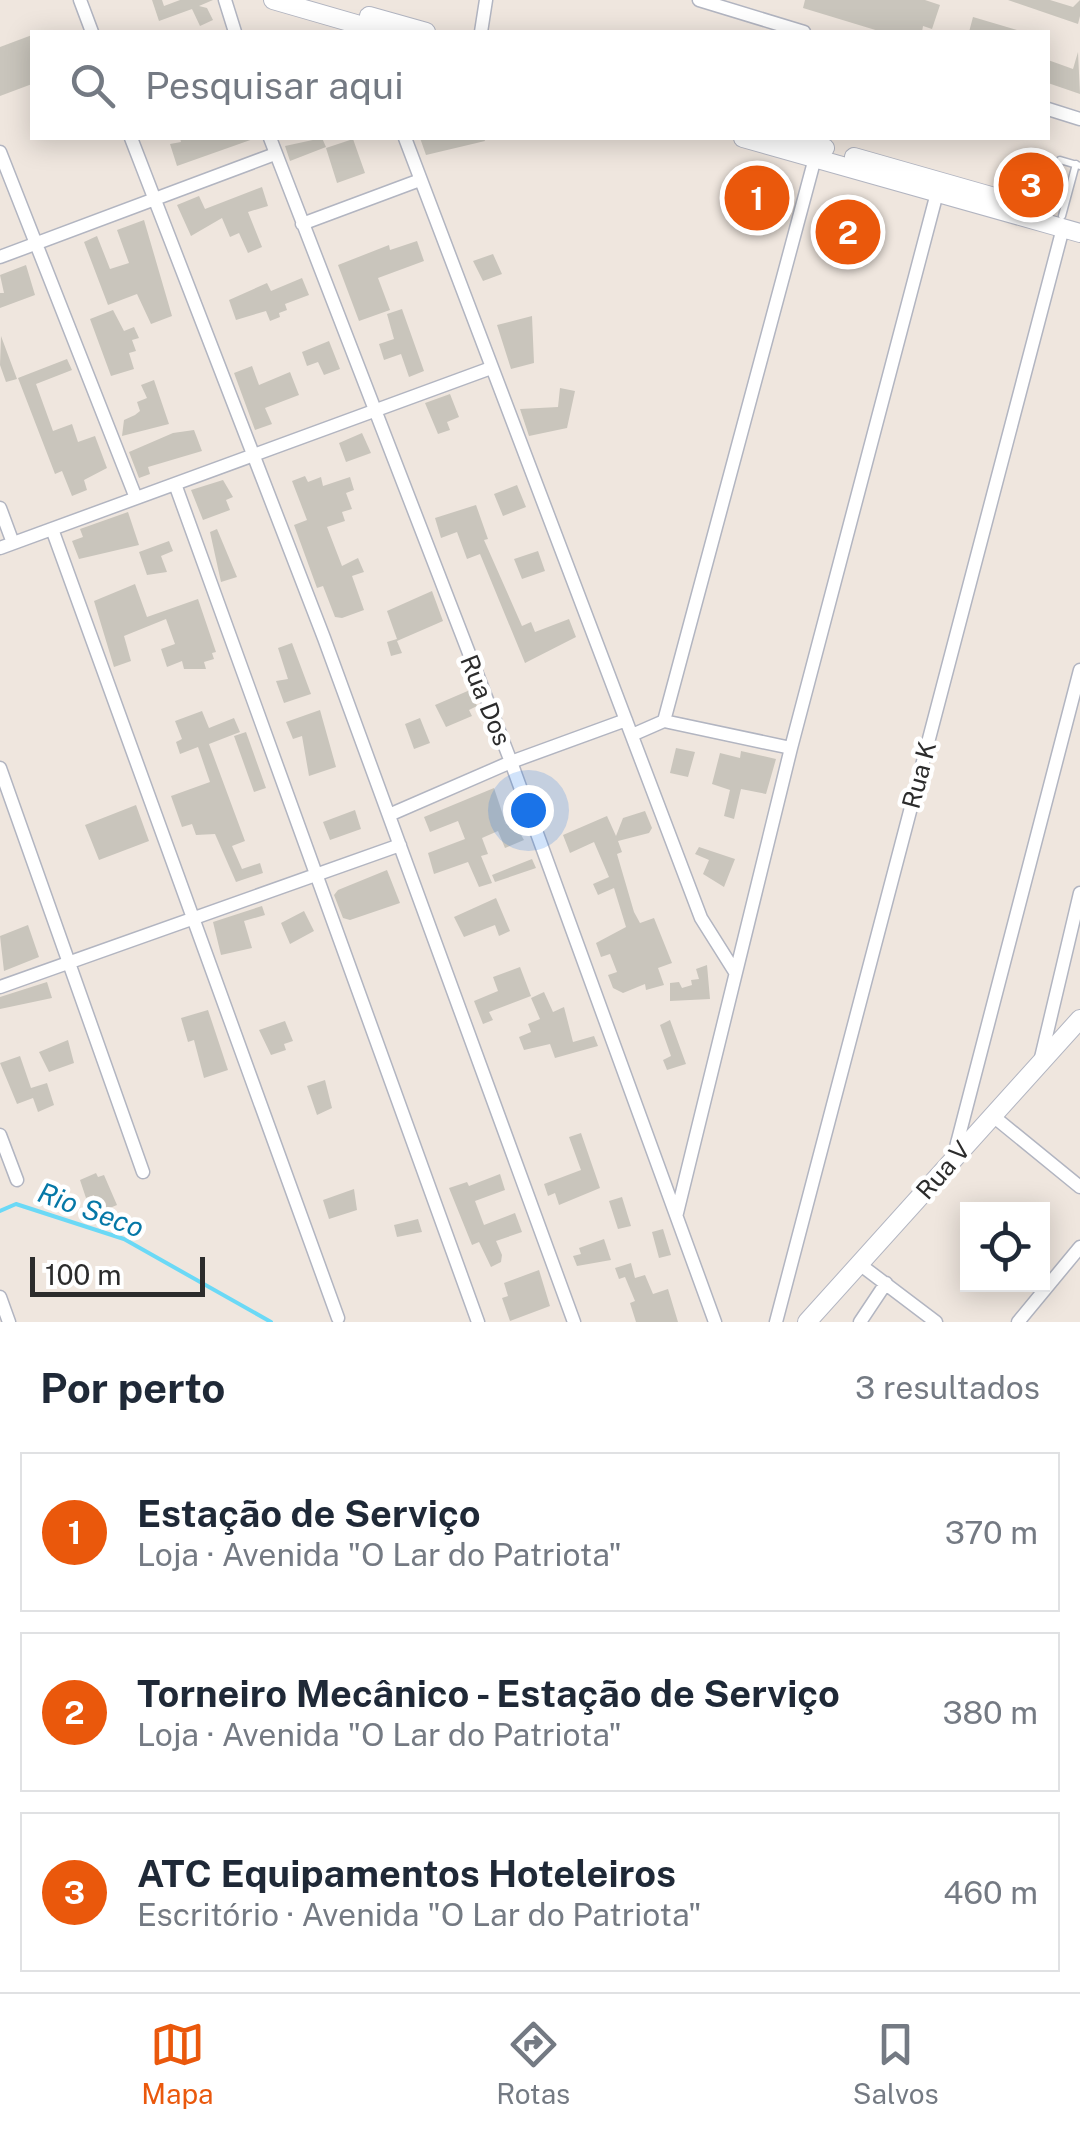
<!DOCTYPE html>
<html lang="pt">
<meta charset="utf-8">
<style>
:root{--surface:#fff;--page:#f2f2f3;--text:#1f2937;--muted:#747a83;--line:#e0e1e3;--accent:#ea580c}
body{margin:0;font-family:"Public Sans",sans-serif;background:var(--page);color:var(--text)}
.controls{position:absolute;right:30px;bottom:30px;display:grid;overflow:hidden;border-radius:0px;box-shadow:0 5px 25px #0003}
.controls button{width:90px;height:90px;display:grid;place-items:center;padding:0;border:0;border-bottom:2px solid var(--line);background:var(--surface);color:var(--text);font:50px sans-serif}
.scale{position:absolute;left:30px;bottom:25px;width:175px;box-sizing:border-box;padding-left:10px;border:5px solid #2c2c2c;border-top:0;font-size:28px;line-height:35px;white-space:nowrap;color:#2c2c2c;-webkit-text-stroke:8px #fff;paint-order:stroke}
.you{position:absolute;left:528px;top:810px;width:35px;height:35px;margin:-25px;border:8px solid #fff;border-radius:50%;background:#1a73e8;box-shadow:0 0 0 15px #1a73e833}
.badge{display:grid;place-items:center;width:65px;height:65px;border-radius:50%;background:var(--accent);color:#fff;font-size:32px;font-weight:700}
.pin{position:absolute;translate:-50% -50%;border:5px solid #fff;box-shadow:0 2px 10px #0006}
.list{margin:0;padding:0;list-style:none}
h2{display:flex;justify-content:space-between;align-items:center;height:130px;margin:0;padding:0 40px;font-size:42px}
h2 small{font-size:32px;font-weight:400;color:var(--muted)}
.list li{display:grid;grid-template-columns:65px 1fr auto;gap:30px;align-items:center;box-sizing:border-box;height:160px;margin:0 20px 20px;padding:0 20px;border:2px solid var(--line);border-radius:0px}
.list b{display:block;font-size:38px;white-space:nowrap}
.list p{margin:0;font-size:32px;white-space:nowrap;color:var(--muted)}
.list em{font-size:32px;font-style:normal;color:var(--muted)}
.icon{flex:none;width:55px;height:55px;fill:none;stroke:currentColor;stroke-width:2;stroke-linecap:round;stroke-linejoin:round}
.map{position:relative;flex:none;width:1080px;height:1322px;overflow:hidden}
.search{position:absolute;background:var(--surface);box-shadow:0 5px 25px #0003;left:30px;right:30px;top:30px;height:110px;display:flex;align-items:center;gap:25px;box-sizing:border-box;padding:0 35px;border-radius:0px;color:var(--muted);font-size:38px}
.sheet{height:670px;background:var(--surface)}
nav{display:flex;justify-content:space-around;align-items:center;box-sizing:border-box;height:140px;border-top:2px solid var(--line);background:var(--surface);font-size:28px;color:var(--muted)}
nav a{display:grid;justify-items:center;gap:5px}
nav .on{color:var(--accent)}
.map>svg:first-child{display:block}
</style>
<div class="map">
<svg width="1080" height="1322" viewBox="0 0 1080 1322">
<rect width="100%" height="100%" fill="#efe6de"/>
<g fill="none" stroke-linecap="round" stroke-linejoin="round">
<!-- stream -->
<path stroke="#6bd9f6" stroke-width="4" d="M0,1211l16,-7 108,35 147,83"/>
</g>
<!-- building -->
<path fill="#c9c5bc" d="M152,0h10l2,6 16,-6h33l-14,6 8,2 6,12 -13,6 -8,-17 -33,12z
M805,0h120l15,5 -8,24 -9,-3 -1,6h-40l-79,-24z
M1008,0h42l23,7 7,-7v16l-2,8z
M973,17l44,13v2h-48z
M32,35v49l-32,12v-49z
M1078,52l2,42 -32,-11v-23l25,9z
M180,138h76l-79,28 -7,-22 11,-2z
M322,138l4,9 -36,14 -5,-15z
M420,138h64l1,3 -59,14z
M353,139l12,34 -28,10 -11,-35z
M262,187l6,19 -20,6 14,35 -14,6 -9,-20 -9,4 -8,-19 -31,18 -14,-31 22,-9 6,13z
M144,220l28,96 -21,8 -14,-30 -29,11 -24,-63 13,-6 13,33 19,-6 -12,-33z
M417,241l7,20 -46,17 12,32 -31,11 -21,-56 51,-20 1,5z
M493,254l9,20 -19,7 -10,-20z
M26,265l9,30 -35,13v-15h4l-4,-18z
M302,278l7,17 -24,9 2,6 -8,3 1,4 -10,4 -4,-10 -30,9 -7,-20 38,-17 4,8z
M402,309l22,62 -15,6 -8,-23 -17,6 -5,-16 15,-5 -7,-25z
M113,310l11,21 10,-4 5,11 -7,2 4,11 -7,2 5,16 -23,7 -21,-57z
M532,316l2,47 -23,6 -14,-44z
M1,336l16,43 -11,3 -6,-17z
M329,341l11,28 -16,6 -6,-13 -11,4 -5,-14z
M67,359l5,11 -36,14 17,47 19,-7 6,18 17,-6 12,32 -23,12 3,10 -15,6 -10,-25 -7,3 -37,-96z
M252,366l7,19 31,-13 9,23 -34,13 7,16 -17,6 -21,-57z
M154,380l15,44 -47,12 2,-16 11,-5 5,-4 -3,-9 10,-4 -6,-13z
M560,388l15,3 -8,37 -38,8 -9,-27 38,-2z
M450,394l9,23 -12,5 3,8 -12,4 -13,-31z
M194,430l8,21 -54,16 2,7 -11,4 -10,-26 44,-19z
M362,433l9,20 -25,9 -7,-19z
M305,476l3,6 13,-5 2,9 27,-9 4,13 -8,3 6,16 -10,3 3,9 -18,6 15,39 16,-8 6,14 -12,4 12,34 -22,8 -7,-1 -12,-31 -6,2 -23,-63 13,-5 -15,-39z
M223,480l10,17 -7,3 4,10 -27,10 -12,-30z
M517,485l9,22 -23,9 -9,-22z
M476,505l12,34 -4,1 38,86 9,-4 4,10 34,-13 7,18 -51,26 -45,-109 -13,5 -10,-27 -16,6 -6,-20z
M128,512l11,33 -60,14 -7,-18 11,-4 -3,-8z
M217,529l20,48 -16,5 -11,-50z
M169,541l4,10 -12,5 6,16 -20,3 -8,-23z
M538,551l7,20 -23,8 -8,-20z
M135,584l12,33 51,-18 18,53 -4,1 2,6 -10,3 2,7h-22l-2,-8 -15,6 -6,-18 14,-5 -9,-25 -42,17 7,25 -17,6 -20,-66z
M432,591l11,30 -46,20 5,12 -11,3 -4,-14 10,-3 -10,-28z
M292,643l19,51 -27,9 -8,-22 12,-2 -10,-31z
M470,690l7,16 -8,4 3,6 -26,11 -11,-22z
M320,710l16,57 -27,9 -7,-40 -9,3 -7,-17z
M202,711l7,17 25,-10 6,14 -31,12 36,97 -13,5 10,23 18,-6 3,10 -27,9 -21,-48 -19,1 -4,-11 -10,3 -11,-31 39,-14 -12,-35 -18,7 -4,-12 6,-3 -7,-18z
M420,718l10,25 -16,6 -9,-25z
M246,732l20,56 -12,4 -20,-56z
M676,748l19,4 -7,25 -18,-4z
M741,751l35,8 -10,35 -25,-5 -7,30 -10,-3 6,-26 -18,-6 8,-31 20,5z
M494,788l12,36 7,-3 11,19 -19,8 -7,-17 -16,7 6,16 -7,2 11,27 -13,4 -11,-25 -34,12 -6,-21 37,-14 -7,-18 -28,11 -6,-15z
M136,805l13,36 -50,19 -14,-35z
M355,810l6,19 -31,11 -7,-18z
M645,811l7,17 -3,5 -31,8 4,11 -5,2 17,58 6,11 14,-5 18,45 -14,5 6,17 -18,5 -1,-6 -22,9 -10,-5 -5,-13 9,-3 -7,-18 -9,3 -5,-14 30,-16 -12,-39 -16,7 -5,-11 16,-7 -15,-35 -24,11 -7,-18 44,-19 9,20 7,-18z
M699,847l36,12 -11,28 -21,-13 6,-14 -14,-6z
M532,859l4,9 -41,14 -3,-7z
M387,870l13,33 -50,17 -7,-2 -9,-23 4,-5z
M496,898l14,33 -11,5 -4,-11 -31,12 -10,-20z
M262,906l3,9 -21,6 8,27 -31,7 -8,-33z
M304,911l10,20 -24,13 -9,-21z
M28,925l11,32 -35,14 -4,-35z
M707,965l3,34 -40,2v-18l9,-1 3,6 10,-3 -1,-5 8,-1 -3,-10z
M520,967l11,29 -42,16 4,8 -10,4 -9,-23 24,-10 -5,-14z
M47,982l5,16 -52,11v-12z
M544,992l9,20 11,-5 9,35 21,-6 4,10 -43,12 -5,-14 -26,6 -5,-13 12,-5 -3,-8 12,-5 -9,-21z
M208,1010l20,60 -24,8 -10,-38 -6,2 -7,-24z
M670,1020l16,44 -19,6 -4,-10 8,-4 -11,-31z
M285,1021l8,20 -9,3 2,6 -15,5 -12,-25z
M68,1040l6,23 -25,9 -10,-20z
M20,1056l11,32 16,-5 7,22 -16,7 -5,-14 -16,6 -17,-41z
M325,1080l7,28 -15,7 -10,-29z
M581,1133l19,55 -41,17 -4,-12 -7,3 -4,-12 37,-14 -12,-33z
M96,1173l2,4 6,-2 13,30 -17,7 -6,-17 -8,3 -6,-18z
M500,1174l5,16 -30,11 9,24 31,-12 7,19 -26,9 6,14 -1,7 -10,5 -12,-25 -7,3 -23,-57 18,-6 2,4z
M354,1189l3,21 -28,9 -6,-19z
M622,1197l9,29 -13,3 -9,-28z
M418,1219l4,13 -25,5 -3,-12z
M663,1229l8,26 -12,3 -7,-26z
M604,1239l7,21 -34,6 -4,-10 8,-2 -2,-6z
M631,1263l4,15 10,-3 8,19 15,-5 10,33h-42l-6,-19 5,-2 -10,-24 -6,2 -4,-11z
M539,1270l11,36 -40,15 -8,-23 6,-2 -4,-13z"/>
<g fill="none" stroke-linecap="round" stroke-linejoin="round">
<defs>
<path id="lane" d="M1060,160l20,6
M1062,216l14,-52"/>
<path id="street" d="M80,0l12,32
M225,0l10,32
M699,0l105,32
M481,32l5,-32
M1048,109l32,10
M131,138l193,500 250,684
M270,138l241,624 204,560
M405,138l296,780 34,54
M0,152l136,346
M302,224l118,-44
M0,257l275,-103
M175,484l303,838
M0,508l13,35
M52,529l286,789
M0,548l491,-180
M664,721l127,27
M632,735l32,-14 151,-563
M0,768l143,404
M389,815l122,-53 115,-42
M0,987l400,-142
M1040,1062l40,-169
M993,1116l87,71
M0,1135l17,45
M954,1155l126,-485
M677,1213l114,-465 146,-555
M862,1266l74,56
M0,1297l9,25
M776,1322l287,-1094
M860,1322l26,-39
M1018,1322l62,-75"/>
<path id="secondary" d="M273,0l111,32
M369,16l57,16
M743,138l337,95
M787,138l38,10
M854,157l144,41
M807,1322l273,-303"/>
</defs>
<!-- lane casing -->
<use href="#lane" stroke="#b2b5c1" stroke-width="9"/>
<!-- street casing -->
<use href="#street" stroke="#b2b5c1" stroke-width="15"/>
<!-- secondary casing -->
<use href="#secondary" stroke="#b2b5c1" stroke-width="20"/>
<!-- lane -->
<use href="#lane" stroke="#fff" stroke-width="6"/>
<!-- street -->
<use href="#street" stroke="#fff" stroke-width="12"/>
<!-- secondary -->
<use href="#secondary" stroke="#fff" stroke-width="18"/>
</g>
<g text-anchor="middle" stroke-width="9" stroke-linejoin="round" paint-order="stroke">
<!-- street labels -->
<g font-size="25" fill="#2c2c2c" stroke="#fff">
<text transform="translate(486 700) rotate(68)" y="9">Rua Dos</text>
<text transform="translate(919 775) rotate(-75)" y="9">Rua K</text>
<text transform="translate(943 1170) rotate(-49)" y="9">Rua V</text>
</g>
<!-- water labels -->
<g font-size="28" font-style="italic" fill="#0578a7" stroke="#fff">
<text transform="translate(91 1210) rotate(20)" y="10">Rio Seco</text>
</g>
</g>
</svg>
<div class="controls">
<button><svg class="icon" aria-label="locate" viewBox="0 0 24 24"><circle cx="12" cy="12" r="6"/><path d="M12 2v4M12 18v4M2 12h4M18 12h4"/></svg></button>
</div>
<div class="scale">100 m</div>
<div class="you"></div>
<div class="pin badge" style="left:757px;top:198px">1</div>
<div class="pin badge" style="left:848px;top:232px">2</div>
<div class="pin badge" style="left:1031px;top:185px">3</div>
<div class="search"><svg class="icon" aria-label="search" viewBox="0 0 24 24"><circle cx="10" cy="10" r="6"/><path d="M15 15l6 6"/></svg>Pesquisar aqui</div>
</div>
<section class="sheet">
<h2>Por perto<small>3 resultados</small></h2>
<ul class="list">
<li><span class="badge">1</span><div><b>Estação de Serviço</b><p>Loja · Avenida &quot;O Lar do Patriota&quot;</p></div><em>370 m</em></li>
<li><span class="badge">2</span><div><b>Torneiro Mecânico - Estação de Serviço</b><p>Loja · Avenida &quot;O Lar do Patriota&quot;</p></div><em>380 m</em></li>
<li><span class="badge">3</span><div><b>ATC Equipamentos Hoteleiros</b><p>Escritório · Avenida &quot;O Lar do Patriota&quot;</p></div><em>460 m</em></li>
</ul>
</section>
<nav>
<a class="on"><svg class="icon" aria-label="map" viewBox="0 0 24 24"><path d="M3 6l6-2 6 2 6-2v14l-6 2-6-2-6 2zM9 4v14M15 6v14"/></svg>Mapa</a>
<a><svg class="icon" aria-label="directions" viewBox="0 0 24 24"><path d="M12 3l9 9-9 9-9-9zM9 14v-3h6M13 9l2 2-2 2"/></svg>Rotas</a>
<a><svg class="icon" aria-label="saved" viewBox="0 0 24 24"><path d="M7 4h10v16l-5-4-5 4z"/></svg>Salvos</a>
</nav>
